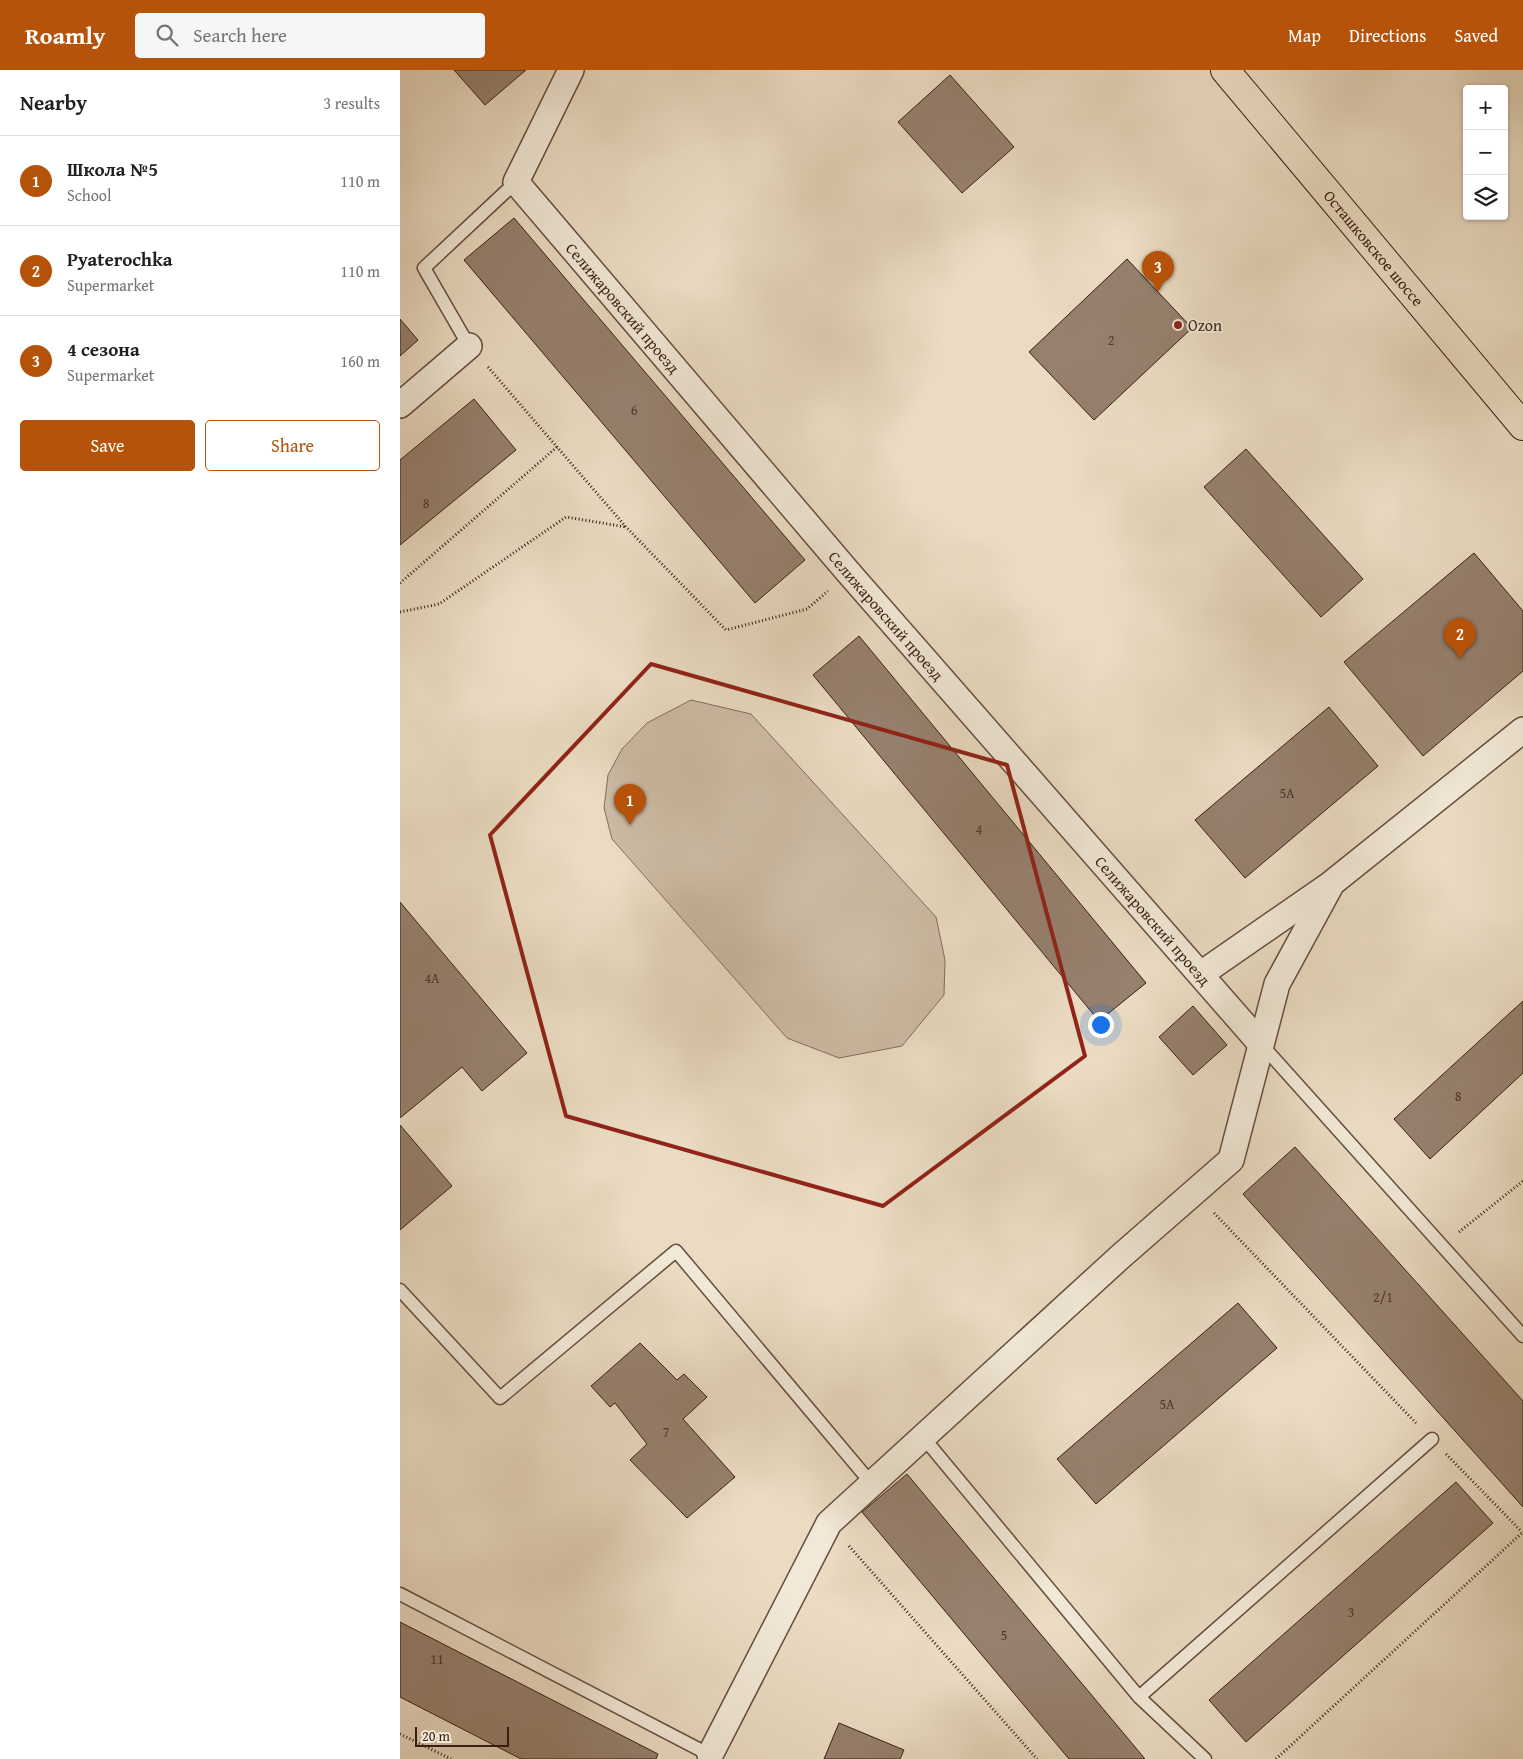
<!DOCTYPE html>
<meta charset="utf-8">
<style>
:root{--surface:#fff;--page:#f6f6f6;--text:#202124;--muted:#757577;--line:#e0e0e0;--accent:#b45309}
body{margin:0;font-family:"Gentium Book Plus",serif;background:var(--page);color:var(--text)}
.controls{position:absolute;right:15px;top:15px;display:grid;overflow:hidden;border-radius:5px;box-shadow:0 1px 4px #0004}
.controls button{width:45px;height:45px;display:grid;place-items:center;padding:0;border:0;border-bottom:1px solid var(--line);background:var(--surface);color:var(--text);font:25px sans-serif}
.scale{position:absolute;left:15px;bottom:12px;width:94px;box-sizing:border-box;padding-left:5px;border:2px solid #3a1e13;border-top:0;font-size:14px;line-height:18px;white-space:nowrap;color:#3a1e13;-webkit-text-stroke:4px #f1e8d7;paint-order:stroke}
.you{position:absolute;left:700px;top:954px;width:18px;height:18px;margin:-12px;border:4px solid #fff;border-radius:50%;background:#1a73e8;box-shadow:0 0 0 8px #1a73e833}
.badge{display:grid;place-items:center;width:32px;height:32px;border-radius:50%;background:var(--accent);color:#fff;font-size:16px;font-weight:700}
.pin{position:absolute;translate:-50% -41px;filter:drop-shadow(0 1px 2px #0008)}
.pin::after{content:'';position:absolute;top:26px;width:18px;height:15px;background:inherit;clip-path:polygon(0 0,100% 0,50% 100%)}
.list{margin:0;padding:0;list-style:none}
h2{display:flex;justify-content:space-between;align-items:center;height:65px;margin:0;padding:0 20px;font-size:21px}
h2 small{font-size:16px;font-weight:400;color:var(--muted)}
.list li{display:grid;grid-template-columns:32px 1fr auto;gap:15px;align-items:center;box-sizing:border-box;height:90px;padding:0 20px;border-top:1px solid var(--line)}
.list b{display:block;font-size:19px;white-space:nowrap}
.list p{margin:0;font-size:16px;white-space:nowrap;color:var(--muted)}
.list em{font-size:16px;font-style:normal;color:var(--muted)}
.actions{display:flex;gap:10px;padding:15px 20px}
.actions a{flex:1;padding:11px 0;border:1px solid var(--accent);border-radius:5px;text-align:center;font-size:18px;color:var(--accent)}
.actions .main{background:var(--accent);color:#fff}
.icon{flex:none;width:28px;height:28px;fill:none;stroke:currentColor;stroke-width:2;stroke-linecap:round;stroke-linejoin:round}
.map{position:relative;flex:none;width:1123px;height:1689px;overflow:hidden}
header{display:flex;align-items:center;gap:30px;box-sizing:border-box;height:70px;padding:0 25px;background:var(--accent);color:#fff}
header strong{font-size:24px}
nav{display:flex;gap:28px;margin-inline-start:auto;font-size:18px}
.search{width:350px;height:45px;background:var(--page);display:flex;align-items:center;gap:12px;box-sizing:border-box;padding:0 18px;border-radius:5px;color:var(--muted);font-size:19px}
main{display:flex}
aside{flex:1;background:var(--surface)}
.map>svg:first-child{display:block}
</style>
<header>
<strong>Roamly</strong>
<div class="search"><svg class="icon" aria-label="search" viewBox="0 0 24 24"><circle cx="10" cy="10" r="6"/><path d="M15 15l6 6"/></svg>Search here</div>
<nav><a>Map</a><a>Directions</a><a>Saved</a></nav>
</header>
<main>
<aside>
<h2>Nearby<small>3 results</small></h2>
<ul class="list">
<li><span class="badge">1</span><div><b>Школа №5</b><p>School</p></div><em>110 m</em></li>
<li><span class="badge">2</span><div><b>Pyaterochka</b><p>Supermarket</p></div><em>110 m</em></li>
<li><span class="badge">3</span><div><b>4 сезона</b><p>Supermarket</p></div><em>160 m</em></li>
</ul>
<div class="actions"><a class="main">Save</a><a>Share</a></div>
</aside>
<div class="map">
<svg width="1123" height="1689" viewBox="0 0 1123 1689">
<rect width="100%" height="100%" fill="#eadbc2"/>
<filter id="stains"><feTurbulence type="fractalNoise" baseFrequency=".004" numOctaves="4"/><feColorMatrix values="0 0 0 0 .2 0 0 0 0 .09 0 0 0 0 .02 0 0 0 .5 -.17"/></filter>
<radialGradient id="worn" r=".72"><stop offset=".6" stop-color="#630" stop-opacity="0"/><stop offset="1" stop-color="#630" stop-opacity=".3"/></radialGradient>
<!-- green -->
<path fill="#ccbba4" stroke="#836c5c" d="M291,630l60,14 185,203 9,43 -1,35 -42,51 -63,12 -52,-20 -175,-199 -8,-31 4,-33 14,-26 25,-26z"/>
<!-- building -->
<path fill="#96806e" stroke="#3a1e13" d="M54,0h72l-41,35z
M550,5l64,72 -52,46 -64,-71z
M114,148l291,342 -50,43 -291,-343z
M727,189l65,69 -98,92 -65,-68z
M0,249l18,21 -18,16z
M74,329l42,51 -116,95v-85z
M846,379l117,130 -42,38 -117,-130z
M1074,483l49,58v60l-100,85 -79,-94z
M459,566l287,347 -47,38 -286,-346z
M929,637l49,59 -133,112 -50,-58z
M0,832l127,151 -45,38 -20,-24 -62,51z
M1123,931v72l-93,86 -36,-40z
M793,936l34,39 -34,30 -34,-38z
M0,1055l52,61 -52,44z
M895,1077l228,254v106l-280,-313z
M838,1233l39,45 -181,156 -39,-45z
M240,1273l37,37 7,-6 23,23 -24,22 52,58 -48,41 -57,-58 17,-16 -32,-41 -5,4 -19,-21z
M507,1404l238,285h-76l-207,-247z
M1056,1412l37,41 -247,219 -37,-42z
M0,1552l258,132 -2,5h-135l-121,-62z
M439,1653l65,27 -4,9h-76z"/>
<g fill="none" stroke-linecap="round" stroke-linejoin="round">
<defs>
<path id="service" d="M69,276l-45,-78 92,-86
M861,974l262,292
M0,1220l100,108 176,-147 196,233
M523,1367l216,260 293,-258
M0,1524l310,161
M739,1627l66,62"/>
<g id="minor">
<path id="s1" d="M171,0l-55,112 332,390 413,472"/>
<path d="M0,335l69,-59"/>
<path d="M801,904l127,-88"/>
<path d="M310,1685l119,-232 291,-266 111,-97 46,-176 55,-101 191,-153"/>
</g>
<g id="primary">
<path id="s2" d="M825,0l298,356"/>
</g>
</defs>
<!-- service casing -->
<use href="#service" stroke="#664d3f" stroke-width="15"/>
<!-- minor casing -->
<use href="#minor" stroke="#664d3f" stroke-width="28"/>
<!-- primary casing -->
<use href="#primary" stroke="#3a1e13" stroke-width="30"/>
<!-- path -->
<path stroke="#3a1e13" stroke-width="3" stroke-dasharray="1 2.5" stroke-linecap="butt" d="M88,297l138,160 100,103 81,-21 21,-18
M0,513l157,-136
M0,542l39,-8 127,-87 60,10
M814,1143l202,210
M1059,1162l64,-51
M1046,1384l76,78
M449,1476l188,213
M0,1664l51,25
M876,1689l247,-227"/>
<!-- service -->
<use href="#service" stroke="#f1e8d7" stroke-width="12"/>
<!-- minor -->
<use href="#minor" stroke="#f1e8d7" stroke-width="25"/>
<!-- primary -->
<use href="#primary" stroke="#eadbc2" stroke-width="28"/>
</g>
<!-- marked area -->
<path fill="none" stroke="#8f2418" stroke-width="4" stroke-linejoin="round" d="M251,594l356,101 78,291 -202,150 -317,-90 -76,-281z"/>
<!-- markers -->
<circle fill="#8f2418" stroke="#f1e8d7" stroke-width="2" cx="778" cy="255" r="5"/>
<g text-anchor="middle" stroke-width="4" stroke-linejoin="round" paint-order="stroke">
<!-- number labels -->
<g font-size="14" fill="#51362a">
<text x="711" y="275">2</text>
<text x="234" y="345">6</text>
<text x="26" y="438">8</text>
<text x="887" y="728">5А</text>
<text x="579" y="764">4</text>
<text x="32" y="913">4А</text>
<text x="1058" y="1031">8</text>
<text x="983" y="1232">2/1</text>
<text x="767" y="1339">5А</text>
<text x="266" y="1367">7</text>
<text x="951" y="1547">3</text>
<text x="604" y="1570">5</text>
<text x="37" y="1594">11</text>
</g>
<!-- street labels -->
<g font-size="16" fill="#3a1e13" stroke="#f1e8d7">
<text dy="6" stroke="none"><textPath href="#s2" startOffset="232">Осташковское шоссе</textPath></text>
<text dy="6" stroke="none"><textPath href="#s1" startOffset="290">Селижаровский проезд</textPath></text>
<text dy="6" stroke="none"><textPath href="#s1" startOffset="695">Селижаровский проезд</textPath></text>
<text dy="6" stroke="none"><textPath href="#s1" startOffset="1100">Селижаровский проезд</textPath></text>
</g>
<!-- poi labels -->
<g font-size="16" fill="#3a1e13" stroke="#f1e8d7" text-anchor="start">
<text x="788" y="261">Ozon</text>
</g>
</g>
<rect width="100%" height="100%" filter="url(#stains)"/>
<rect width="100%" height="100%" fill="url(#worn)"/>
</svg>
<div class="controls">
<button>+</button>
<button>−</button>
<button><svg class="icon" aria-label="layers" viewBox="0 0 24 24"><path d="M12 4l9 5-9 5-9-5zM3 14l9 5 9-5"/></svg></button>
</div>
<div class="scale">20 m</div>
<div class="you"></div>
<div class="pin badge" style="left:230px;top:755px">1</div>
<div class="pin badge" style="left:1060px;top:589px">2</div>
<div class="pin badge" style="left:758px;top:222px">3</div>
</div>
</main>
